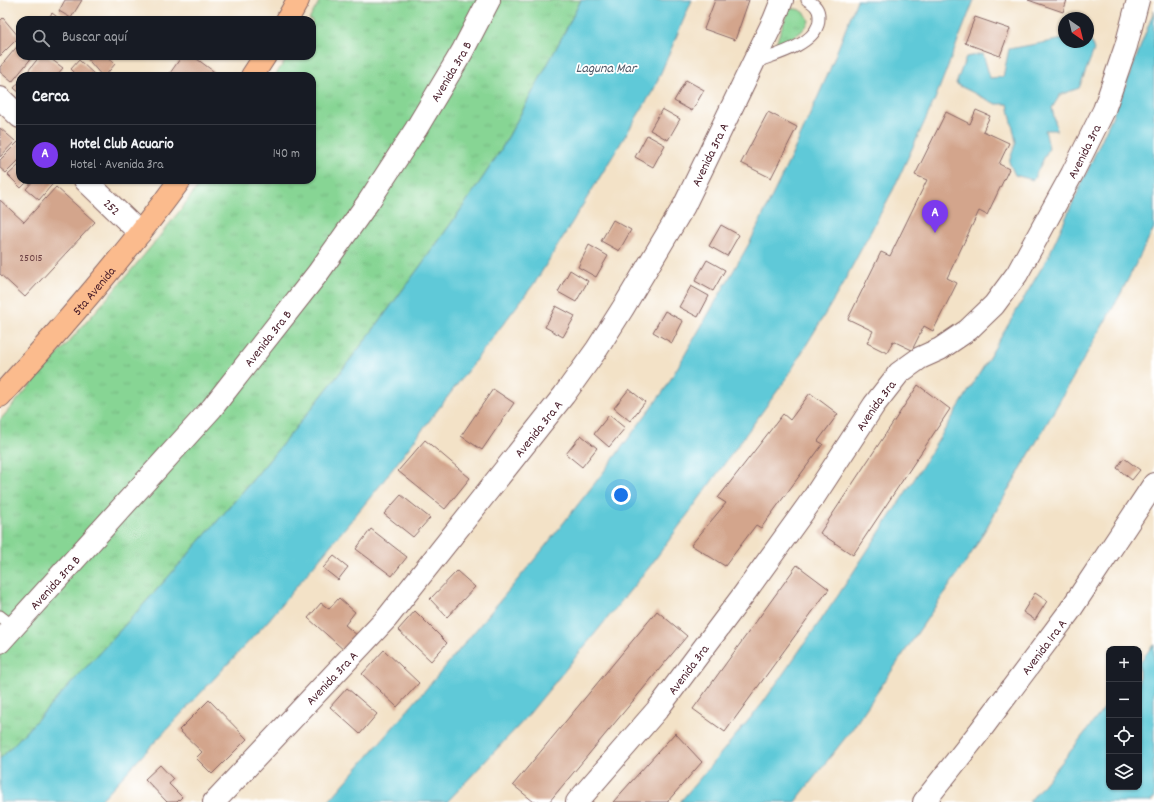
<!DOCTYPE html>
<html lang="es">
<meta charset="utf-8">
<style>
:root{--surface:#171b24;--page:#242831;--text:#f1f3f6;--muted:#9ea1a6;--line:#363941;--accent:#7c3aed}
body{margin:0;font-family:Dekko,sans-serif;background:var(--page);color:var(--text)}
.controls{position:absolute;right:12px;bottom:12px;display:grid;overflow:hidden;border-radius:8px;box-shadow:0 1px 3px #0004}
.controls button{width:36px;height:36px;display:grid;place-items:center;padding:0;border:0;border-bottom:1px solid var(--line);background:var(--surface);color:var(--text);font:20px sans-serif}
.compass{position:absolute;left:1058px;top:12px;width:36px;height:36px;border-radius:50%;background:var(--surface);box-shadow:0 1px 3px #0004;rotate:145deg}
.you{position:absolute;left:621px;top:495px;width:14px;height:14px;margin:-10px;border:3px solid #fff;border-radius:50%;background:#1a73e8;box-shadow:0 0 0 6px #1a73e833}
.badge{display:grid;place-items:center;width:26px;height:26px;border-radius:50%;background:var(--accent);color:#fff;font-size:13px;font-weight:700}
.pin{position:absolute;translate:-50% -33px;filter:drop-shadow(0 1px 2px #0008)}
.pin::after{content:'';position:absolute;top:21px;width:14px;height:12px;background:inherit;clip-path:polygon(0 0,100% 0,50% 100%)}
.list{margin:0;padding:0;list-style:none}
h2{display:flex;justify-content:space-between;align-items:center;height:52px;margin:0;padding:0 16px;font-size:17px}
h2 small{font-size:13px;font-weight:400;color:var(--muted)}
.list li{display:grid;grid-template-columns:26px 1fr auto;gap:12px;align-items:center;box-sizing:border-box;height:60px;padding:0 16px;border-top:1px solid var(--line)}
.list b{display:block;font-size:15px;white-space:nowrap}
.list p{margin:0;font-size:13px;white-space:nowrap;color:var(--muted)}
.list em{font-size:13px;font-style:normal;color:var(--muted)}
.icon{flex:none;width:22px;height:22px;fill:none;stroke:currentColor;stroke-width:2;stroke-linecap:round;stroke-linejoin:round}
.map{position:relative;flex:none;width:1154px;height:802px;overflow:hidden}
.search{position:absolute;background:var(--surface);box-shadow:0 1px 3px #0004;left:16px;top:16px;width:300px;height:44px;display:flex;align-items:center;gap:10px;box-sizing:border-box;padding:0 14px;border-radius:12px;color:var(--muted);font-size:15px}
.panel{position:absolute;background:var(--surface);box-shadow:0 1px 3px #0004;left:16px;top:72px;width:300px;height:112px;border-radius:12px}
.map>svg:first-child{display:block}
</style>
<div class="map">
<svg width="1154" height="802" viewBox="0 0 1154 802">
<defs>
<pattern id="grass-tufts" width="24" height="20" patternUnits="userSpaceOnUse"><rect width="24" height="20" fill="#87d594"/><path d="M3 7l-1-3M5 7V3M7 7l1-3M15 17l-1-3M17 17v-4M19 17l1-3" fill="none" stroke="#76b680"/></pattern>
</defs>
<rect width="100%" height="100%" fill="#fff"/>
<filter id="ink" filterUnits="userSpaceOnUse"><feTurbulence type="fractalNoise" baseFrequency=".025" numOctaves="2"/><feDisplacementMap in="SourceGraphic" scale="8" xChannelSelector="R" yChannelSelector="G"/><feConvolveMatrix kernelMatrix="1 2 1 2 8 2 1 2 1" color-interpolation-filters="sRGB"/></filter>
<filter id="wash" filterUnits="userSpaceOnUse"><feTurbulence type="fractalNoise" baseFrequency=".012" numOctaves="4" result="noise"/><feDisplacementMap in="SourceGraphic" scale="16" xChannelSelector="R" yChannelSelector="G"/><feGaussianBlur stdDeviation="0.9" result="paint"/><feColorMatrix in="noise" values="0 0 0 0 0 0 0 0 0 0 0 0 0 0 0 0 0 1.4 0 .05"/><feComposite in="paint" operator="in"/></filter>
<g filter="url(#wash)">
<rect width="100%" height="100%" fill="#f3e2c7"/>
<!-- grass -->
<path fill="url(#grass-tufts)" stroke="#687a60" d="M320,0h261c-17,35 -35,68 -54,102 -9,17 -18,34 -28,51 -38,59 -81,116 -123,173 -115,152 -244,294 -376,433v-339c68,-79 141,-155 203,-240h109v-104h-37l13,-20h24v-36h-3z
M789,8c10,1 17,2 20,13 -7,15 -19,17 -33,22z"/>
<!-- water -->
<path fill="#5ec9d8" stroke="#547482" d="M581,0h111l-38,89 -118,192 -158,207 -111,134 -168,180h-99v-43c132,-139 261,-281 376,-433 42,-57 85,-114 123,-173 9,-15 17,-31 26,-47 19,-35 38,-70 56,-106z
M857,0h117l-39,99 -42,91 -53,99 -54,90 -135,186 -126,154 -78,83h-119l111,-128 100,-120 63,-80 63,-85 85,-147 41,-85 37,-83z
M1154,11v217l-35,69 -85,149 -63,108 -118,174 -58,74h-115l82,-98 75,-107 78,-119 69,-112 64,-109 74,-162z
M1088,33l6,17 -15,38 -19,7 -8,13 5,22h-12l4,18 -16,32 -18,-5 -6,-13 7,-20 -8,-38h-12l-40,-20 10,-27 17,-3 7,24 13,-1 6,-28 55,-10v3h24z
M1154,644v154l-3,4h-122l37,-45 43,-55v85h30v-124z"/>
<g id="blocks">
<!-- building -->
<path fill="#d3a58c" d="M65,0h17l-11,18 -12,-7z
M715,0h34l-14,40 -31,-11z
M1028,0h39l-4,12z
M52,13l9,7h-14z
M975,17l35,12 -10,27 -35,-13z
M3,18l16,19 -19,19v-35z
M20,43v13h13l-21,26 -12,-10v-5z
M40,56h7l16,12 -7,8h-32z
M85,56h23l7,8 -10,12h-3z
M182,56h11l24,18 -1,2h-48z
M79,60l17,16h-18l-7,-7z
M686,80l18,10 -12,21 -18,-10z
M20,81v12l-6,-5z
M662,109l18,10 -12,21 -18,-10z
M976,110l14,6 -7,15 26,12 -10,21 10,5 -22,46 -8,-4 -32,67 10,5 -24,48 -9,-5 -12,24 -19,-9 -6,12 -20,-10 6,-12 -25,-12 33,-67 9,4 37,-76 -12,-5 31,-63 24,12z
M768,112l29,15 -26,51 -30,-15z
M0,128l15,13 -15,16z
M647,135l18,10 -12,22 -18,-10z
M18,142l2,2v15l-14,14 -6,-5v-8z
M20,164v16h9l-8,8 -13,-13z
M34,180h22l-17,20 -13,-11z
M56,187l39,35 -70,75 -25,-23v-74l24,22z
M613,220l18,10 -12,21 -18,-10z
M721,225l18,10 -12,21 -18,-10z
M589,245l19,11 -12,21 -18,-10z
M707,260l18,10 -12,21 -18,-10z
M570,270l18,11 -12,21 -18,-10z
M691,286l18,10 -11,21 -19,-10z
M556,306l19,10 -12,21 -18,-10z
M665,311l18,10 -11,22 -19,-11z
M918,385l32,24 -97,146 -33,-22z
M493,389l21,14 -32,47 -21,-14z
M629,389l16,13 -15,19 -16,-13z
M810,393l28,21 -20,27 5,3 -62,84 -5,-3 -31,41 -34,-21 35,-42 -8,-5 65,-84 7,6z
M609,415l16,13 -16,19 -15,-13z
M581,435l16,13 -15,19 -16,-13z
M425,440l45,38 -25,31 -47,-38z
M1124,458l16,12 -8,10 -15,-12z
M401,495l29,23 -17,19 -29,-23z
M371,529l36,28 -15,19 -36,-27z
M334,556l14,11 -10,13 -15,-12z
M797,565l32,24 -104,143 -32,-23z
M457,571l18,16 -28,30 -17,-18z
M1035,593l12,8 -12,19 -12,-8z
M339,598l16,14 -10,13 13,11 -13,15 -37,-33 13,-15 8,6z
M415,611l32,32 -16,18 -33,-31z
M657,611l30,25 -138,166h-15l-21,-17z
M384,650l35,33 -22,24 -35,-33z
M347,688l30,26 -17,20 -30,-27z
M209,700l38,39 -35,35 -16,-16 6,-6 -23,-22z
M675,733l27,29 -35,40h-54z
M160,765l13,14 -4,5 13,13 -5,5h-10l-22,-23z"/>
</g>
</g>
<g filter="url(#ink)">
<use href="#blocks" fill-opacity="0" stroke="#856362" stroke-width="1"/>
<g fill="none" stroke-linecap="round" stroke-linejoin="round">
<defs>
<path id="service" d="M756,62c18,-7 55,-16 62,-37 1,-2 1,-6 1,-9 0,-8 -6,-13 -12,-16
M0,616l14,11"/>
<g id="minor">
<path d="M0,98l20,19"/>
<path id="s1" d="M85,180l55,53"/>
<path id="s2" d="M0,642l212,-234 106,-135 51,-72 47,-72 46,-77 27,-52"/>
<path id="s3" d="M214,802l173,-184 177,-223 33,-46 26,-41 61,-102 90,-186 8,-20"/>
<path id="s4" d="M577,802l80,-92 87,-116 70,-97 60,-92 25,-32 21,-15 20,-9 28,-19 26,-25 23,-31 55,-100 32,-64 22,-64 12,-46"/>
<path id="s5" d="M924,802l56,-71 89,-119 85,-128"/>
</g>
<g id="trunk">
<path d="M287,20l11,-20"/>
<path d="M252,76l13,-20"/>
<path id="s6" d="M0,396c63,-69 125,-140 180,-216"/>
</g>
</defs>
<!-- service casing -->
<use href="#service" stroke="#856362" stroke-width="13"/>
<!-- minor casing -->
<use href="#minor" stroke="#856362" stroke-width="24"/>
<!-- trunk casing -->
<use href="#trunk" stroke="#856362" stroke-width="24"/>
<!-- service -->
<use href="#service" stroke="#fff" stroke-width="11"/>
<!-- minor -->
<use href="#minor" stroke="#fff" stroke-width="22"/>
<!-- trunk -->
<use href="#trunk" stroke="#fbbb8d" stroke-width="22"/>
</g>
</g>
<g text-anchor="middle" stroke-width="3.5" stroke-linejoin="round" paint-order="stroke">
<!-- number labels -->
<g font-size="11" fill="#6c4043">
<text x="31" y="261">25015</text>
</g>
<!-- street labels -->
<g font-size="13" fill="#4a1f2b" stroke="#fff">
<text dy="5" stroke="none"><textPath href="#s2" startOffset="729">Avenida 3ra B</textPath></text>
<text dy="5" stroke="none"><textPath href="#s4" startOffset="833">Avenida 3ra</textPath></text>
<text dy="5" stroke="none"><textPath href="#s3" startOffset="819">Avenida 3ra A</textPath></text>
<text dy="5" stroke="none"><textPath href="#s1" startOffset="38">252</textPath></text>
<text dy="5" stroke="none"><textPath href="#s6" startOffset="141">5ta Avenida</textPath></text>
<text dy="5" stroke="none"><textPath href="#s2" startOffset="405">Avenida 3ra B</textPath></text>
<text dy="5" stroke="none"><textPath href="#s4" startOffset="497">Avenida 3ra</textPath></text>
<text dy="5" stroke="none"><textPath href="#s3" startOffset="495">Avenida 3ra A</textPath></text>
<text dy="5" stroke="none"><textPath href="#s2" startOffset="81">Avenida 3ra B</textPath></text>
<text dy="5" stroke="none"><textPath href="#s5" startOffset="196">Avenida 1ra A</textPath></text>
<text dy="5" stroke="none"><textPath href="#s4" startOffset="173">Avenida 3ra</textPath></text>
<text dy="5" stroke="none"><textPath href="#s3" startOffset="171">Avenida 3ra A</textPath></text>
</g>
<!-- water labels -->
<g font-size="14" font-style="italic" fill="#515a68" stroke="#fff">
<text x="606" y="72">Laguna Mar</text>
</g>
</g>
</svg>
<div class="controls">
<button>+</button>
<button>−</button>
<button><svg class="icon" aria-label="locate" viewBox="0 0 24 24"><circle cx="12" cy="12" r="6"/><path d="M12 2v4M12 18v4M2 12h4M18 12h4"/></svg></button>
<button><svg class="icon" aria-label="layers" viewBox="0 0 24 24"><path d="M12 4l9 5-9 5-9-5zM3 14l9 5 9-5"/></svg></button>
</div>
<svg class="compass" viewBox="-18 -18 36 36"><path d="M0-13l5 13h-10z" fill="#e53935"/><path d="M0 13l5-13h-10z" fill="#9ea1a6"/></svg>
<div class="you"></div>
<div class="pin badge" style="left:935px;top:233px">A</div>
<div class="search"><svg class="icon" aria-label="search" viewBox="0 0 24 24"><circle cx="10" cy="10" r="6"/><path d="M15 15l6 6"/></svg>Buscar aquí</div>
<section class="panel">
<h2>Cerca<small></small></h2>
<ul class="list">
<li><span class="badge">A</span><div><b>Hotel Club Acuario</b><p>Hotel · Avenida 3ra</p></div><em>140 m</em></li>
</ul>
</section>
</div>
